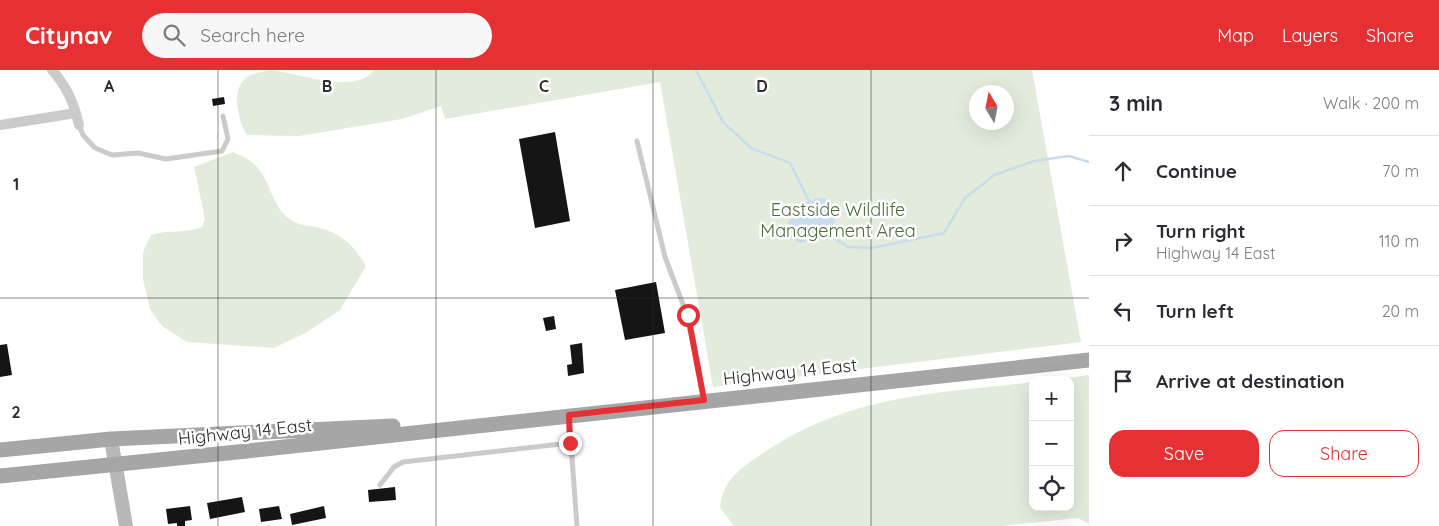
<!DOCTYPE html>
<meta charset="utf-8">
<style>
:root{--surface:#fff;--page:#f7f7f7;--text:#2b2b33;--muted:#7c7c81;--line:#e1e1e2;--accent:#e53134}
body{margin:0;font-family:Quicksand,sans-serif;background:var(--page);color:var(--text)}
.controls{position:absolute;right:15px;bottom:15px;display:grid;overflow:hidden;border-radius:10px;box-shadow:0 5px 20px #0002}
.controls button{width:45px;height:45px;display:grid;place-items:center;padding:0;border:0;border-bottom:1px solid var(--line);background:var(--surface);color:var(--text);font:25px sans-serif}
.compass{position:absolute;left:969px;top:15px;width:45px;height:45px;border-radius:50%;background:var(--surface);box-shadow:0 5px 20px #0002;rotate:350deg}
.stop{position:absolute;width:15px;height:15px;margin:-11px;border:4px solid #e53134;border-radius:50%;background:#fff}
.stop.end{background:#e53134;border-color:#fff;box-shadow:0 1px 5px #0008}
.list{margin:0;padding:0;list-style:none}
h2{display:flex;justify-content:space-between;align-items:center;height:65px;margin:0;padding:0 20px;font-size:21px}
h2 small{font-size:16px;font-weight:400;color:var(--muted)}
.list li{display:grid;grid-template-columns:32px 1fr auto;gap:15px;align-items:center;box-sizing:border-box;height:70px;padding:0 20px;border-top:1px solid var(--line)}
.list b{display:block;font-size:19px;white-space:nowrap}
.list p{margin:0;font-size:16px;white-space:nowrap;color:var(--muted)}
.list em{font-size:16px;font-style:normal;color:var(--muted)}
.actions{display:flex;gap:10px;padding:15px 20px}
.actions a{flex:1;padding:11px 0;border:1px solid var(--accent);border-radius:15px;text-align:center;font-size:18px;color:var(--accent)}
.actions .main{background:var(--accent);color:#fff}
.icon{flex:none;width:28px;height:28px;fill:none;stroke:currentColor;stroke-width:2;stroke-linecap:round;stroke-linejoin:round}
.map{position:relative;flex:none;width:1089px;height:456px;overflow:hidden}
header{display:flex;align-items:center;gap:30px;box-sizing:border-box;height:70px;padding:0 25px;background:var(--accent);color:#fff}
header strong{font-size:24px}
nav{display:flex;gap:28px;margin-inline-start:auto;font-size:18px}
.search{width:350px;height:45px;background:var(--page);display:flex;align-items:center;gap:12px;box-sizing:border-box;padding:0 18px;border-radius:28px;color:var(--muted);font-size:19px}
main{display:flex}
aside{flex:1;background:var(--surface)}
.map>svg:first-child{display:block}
</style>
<header>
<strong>Citynav</strong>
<div class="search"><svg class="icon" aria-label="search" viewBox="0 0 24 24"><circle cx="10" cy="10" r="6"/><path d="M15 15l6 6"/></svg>Search here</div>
<nav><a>Map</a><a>Layers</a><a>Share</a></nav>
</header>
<main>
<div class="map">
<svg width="1089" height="456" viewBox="0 0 1089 456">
<rect width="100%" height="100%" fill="#fff"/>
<!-- green -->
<path fill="#e3ecdc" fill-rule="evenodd" d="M269,0c28,2 85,26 105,0h658l49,272 -368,45 -53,-305 -215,37 -4,-13 -39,13 -103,17 -52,-1c-9,-14 -17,-46 0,-58 6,-4 16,-5 22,-7zM976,22h30v30h-30z
M233,82c6,3 15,6 20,11 17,14 18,42 35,55 10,8 20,7 32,10 23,6 35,19 46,38l-26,44 -33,22 -33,16 -87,-6 -25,-16 -12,-17 -7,-30v-27l8,-17c17,-6 34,-1 51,-8l3,-8 -11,-52z
M1089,305v149l-11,-6 -76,8h-268l-14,-18c2,-26 18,-38 39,-52 87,-61 172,-62 274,-74v125h37v-127h-18z"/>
<!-- water -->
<path fill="#c8dceb" d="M819,128l12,2 5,15 -2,10 -23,15 -10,3 -14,-6c-4,-19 15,-36 32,-39z"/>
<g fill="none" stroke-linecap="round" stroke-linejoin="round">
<!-- stream -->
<path stroke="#c8dceb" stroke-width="2.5" d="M696,0l27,52 28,26 39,15 19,38
M821,159l27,18 24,1 72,-15 21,-35 29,-23 40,-14 35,-5 20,6"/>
</g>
<!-- building -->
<path fill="#151515" d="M224,27l1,7 -12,2 -1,-7z
M555,62l15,89 -35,7 -16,-89z
M656,212l9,51 -40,7 -10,-50z
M554,246l2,13 -10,2 -3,-13z
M582,273l2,30 -16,3 -1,-11 5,-1 -2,-19z
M7,274l5,31 -12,2v-32z
M395,417l1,13 -27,2 -1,-12z
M242,427l3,15 -35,7 -3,-16z
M190,436l2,14 -7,1v5h-8v-3l-9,1 -2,-15z
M279,436l3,13 -21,3 -2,-13z
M324,436l2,12 -34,7 -2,-11z"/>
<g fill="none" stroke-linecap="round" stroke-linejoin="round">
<!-- lane -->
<path stroke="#cbcbcb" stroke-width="5" d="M79,55l4,10 12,13 17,7 26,-2 28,6 56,-8 6,-12 -5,-23
M637,71l28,116 22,58 17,85
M569,347l8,109
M380,415l14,-18 9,-5 167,-19"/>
<!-- street -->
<path stroke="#cbcbcb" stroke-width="10" d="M52,0c15,17 22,33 27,55
M0,55l76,-12"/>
<!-- secondary -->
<path stroke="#b8b8b8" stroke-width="14" d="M111,369l15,87"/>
<!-- primary -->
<path stroke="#a6a6a6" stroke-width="15" d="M0,380l111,-11 282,-13
M0,406l247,-25 842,-91"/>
</g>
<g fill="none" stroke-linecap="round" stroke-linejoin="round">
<!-- route -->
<path stroke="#e53134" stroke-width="6" d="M570,373l-1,-28 135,-15 -16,-85"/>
</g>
<!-- grid -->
<path fill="none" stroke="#2e2e2e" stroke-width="1" stroke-opacity="0.55" d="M218,0v456M436,0v456M653,0v456M871,0v456M0,228h1089"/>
<g text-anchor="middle" stroke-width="5" stroke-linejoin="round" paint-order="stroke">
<!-- park labels -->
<g font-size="18" fill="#4f6a3c" stroke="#fff">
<text x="838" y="146">Eastside Wildlife<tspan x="838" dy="21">Management Area</tspan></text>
</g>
<!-- street labels -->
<g font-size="18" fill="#2e2e2e" stroke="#fff">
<text transform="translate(790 302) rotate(-6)" y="6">Highway 14 East</text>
<text transform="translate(245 362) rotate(-6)" y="6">Highway 14 East</text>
</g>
</g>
<g font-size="16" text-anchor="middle" font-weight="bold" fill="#2e2e2e" stroke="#fff" stroke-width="5" stroke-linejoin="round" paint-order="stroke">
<text x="109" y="22">A</text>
<text x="327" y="22">B</text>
<text x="544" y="22">C</text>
<text x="762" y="22">D</text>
<text x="16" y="120">1</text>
<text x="16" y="348">2</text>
</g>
</svg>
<div class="controls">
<button>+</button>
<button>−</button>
<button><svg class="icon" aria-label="locate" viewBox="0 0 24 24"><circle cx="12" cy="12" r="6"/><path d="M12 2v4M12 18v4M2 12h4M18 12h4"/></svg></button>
</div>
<svg class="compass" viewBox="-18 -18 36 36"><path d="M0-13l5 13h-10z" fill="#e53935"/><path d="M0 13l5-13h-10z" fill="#7c7c81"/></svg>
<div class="stop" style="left:688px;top:245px"></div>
<div class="stop end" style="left:570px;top:373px"></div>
</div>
<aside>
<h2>3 min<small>Walk · 200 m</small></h2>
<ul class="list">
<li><svg class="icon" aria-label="ahead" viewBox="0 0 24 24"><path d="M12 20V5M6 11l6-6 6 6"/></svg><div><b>Continue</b></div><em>70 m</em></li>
<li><svg class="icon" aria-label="right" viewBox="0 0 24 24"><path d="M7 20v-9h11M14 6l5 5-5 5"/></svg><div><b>Turn right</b><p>Highway 14 East</p></div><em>110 m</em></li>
<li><svg class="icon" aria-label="left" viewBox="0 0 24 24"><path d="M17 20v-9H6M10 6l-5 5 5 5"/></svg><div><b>Turn left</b></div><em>20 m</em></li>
<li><svg class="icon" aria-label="arrive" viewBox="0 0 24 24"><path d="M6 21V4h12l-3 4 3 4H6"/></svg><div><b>Arrive at destination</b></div></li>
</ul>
<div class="actions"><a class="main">Save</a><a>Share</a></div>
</aside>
</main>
